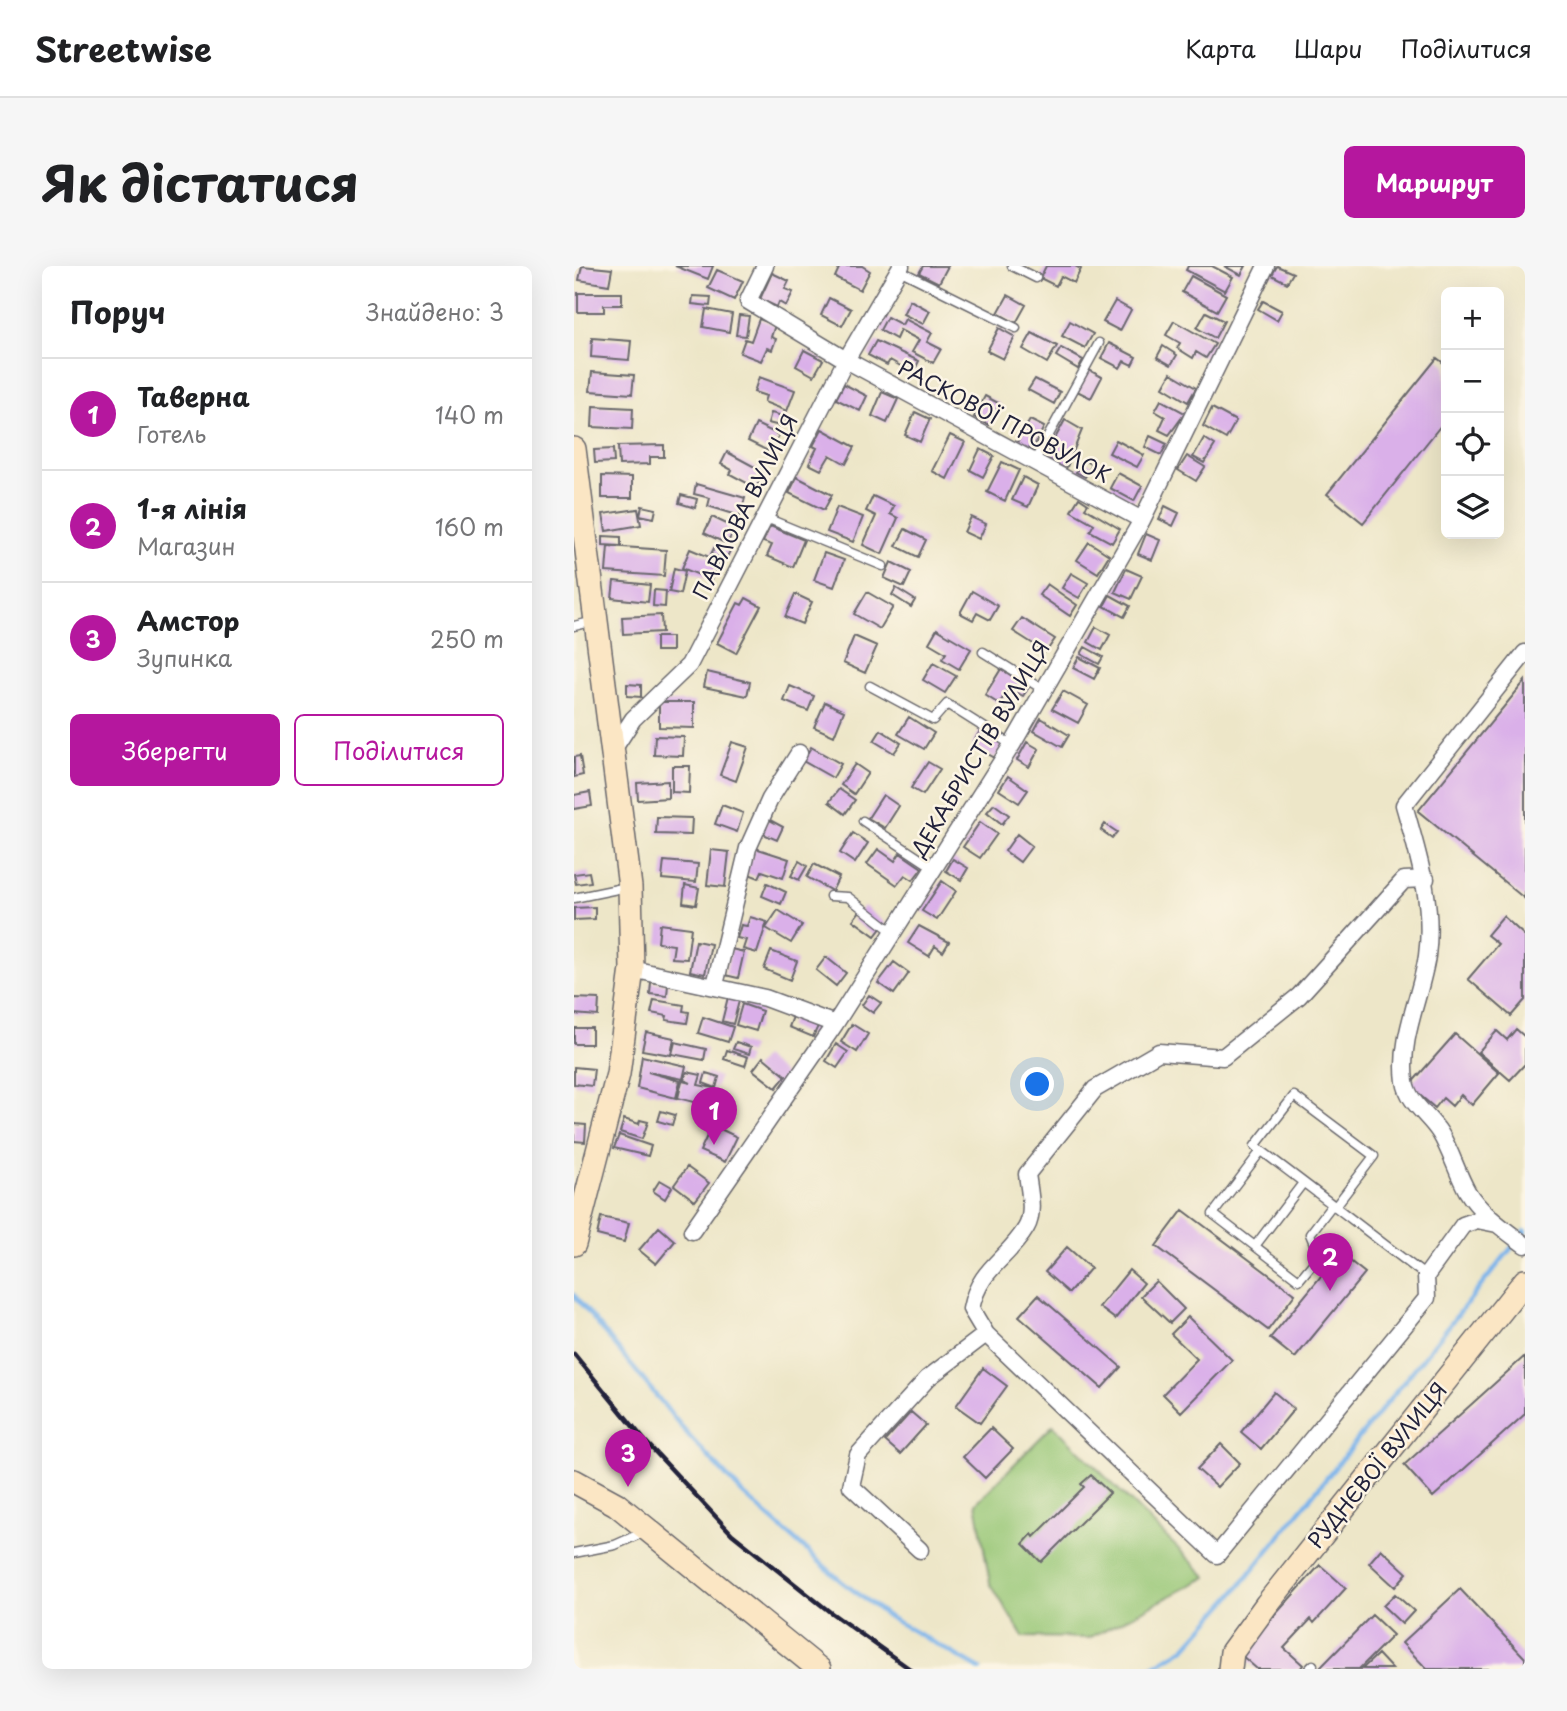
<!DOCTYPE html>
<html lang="uk">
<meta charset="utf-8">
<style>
:root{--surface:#fff;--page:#f6f6f6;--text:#202124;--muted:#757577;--line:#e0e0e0;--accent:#b5179e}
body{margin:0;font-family:"Playpen Sans",sans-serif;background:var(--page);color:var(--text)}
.controls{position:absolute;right:21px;top:21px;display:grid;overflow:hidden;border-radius:10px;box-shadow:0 7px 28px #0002}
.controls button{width:63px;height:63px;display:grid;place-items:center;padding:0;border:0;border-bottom:2px solid var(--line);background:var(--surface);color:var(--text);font:35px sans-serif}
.you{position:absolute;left:464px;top:819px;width:24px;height:24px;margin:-18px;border:5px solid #fff;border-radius:50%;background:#1a73e8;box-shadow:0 0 0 10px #1a73e833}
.badge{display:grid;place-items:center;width:46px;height:46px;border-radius:50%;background:var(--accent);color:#fff;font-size:23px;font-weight:700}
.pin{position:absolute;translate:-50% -58px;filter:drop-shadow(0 2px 4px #0008)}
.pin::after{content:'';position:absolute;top:37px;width:24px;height:21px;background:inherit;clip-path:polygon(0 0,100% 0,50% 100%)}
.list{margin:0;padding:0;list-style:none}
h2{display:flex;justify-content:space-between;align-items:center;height:91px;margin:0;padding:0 28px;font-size:30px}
h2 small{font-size:23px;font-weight:400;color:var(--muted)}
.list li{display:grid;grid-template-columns:46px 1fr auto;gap:21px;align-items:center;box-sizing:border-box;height:112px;padding:0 28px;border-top:2px solid var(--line)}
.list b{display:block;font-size:26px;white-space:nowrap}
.list p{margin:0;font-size:23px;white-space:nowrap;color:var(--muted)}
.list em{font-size:23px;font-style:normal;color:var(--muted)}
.actions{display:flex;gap:14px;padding:21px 28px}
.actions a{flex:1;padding:16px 0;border:2px solid var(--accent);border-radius:10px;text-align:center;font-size:24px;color:var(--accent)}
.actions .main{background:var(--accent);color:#fff}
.icon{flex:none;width:38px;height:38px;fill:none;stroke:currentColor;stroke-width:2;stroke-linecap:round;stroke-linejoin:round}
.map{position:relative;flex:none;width:951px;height:1403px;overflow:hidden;border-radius:10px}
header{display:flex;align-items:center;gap:42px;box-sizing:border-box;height:98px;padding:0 35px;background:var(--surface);border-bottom:2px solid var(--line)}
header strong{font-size:33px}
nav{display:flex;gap:38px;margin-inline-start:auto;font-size:24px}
.intro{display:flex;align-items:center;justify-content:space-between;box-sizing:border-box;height:168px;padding:0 42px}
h1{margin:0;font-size:49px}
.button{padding:18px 32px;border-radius:10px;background:var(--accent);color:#fff;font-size:24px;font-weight:700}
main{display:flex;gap:42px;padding:0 42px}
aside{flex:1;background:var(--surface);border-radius:10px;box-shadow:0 7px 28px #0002}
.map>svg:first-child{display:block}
</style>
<header>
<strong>Streetwise</strong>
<nav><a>Карта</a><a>Шари</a><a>Поділитися</a></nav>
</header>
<div class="intro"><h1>Як дістатися</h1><a class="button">Маршрут</a></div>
<main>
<aside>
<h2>Поруч<small>Знайдено: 3</small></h2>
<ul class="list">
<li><span class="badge">1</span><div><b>Таверна</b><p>Готель</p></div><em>140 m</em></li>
<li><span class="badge">2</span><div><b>1-я лінія</b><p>Магазин</p></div><em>160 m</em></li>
<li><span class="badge">3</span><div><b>Амстор</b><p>Зупинка</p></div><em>250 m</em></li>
</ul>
<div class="actions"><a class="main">Зберегти</a><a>Поділитися</a></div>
</aside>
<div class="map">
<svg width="951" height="1403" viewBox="0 0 951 1403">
<rect width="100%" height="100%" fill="#fcf5e5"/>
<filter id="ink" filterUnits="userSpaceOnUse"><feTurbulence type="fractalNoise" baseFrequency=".0143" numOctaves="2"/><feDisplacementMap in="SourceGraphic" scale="14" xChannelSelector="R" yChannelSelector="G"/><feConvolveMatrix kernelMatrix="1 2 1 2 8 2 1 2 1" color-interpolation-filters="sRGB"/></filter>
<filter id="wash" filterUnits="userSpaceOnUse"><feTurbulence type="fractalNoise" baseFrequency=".00686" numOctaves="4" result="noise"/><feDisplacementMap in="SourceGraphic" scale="28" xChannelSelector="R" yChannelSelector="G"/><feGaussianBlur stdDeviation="1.57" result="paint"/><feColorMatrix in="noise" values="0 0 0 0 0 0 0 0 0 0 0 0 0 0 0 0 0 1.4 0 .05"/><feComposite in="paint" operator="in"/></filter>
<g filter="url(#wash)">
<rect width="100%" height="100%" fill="#ede6c8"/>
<!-- green -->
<path fill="#96c675" stroke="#5c7458" stroke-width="2" d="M479,1159l154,152 -118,61 -66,-1 -33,-54 -14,-80z"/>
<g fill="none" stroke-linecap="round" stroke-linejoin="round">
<!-- stream -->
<path stroke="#7bb4eb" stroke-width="4.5" d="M0,1029l116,142 52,56 99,88 46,35 93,53
M576,1403l35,-21 50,-56 290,-361"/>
</g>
<g id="blocks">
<!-- building -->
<path fill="#dab0e9" d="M8,0l30,3 -3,16 -30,-5z
M101,0h38l-5,13z
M266,0h22l8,5 -10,19 -25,-13z
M349,0h25l-9,17 -20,-10z
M472,0h29l6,3 -7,14 -13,-7 -5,10 -16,-8z
M614,0h24l21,11 -8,14 -39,-21z
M650,0h22l-5,9z
M703,0l16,7 -6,10 -15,-8z
M143,4l26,11 -9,19 -26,-12z
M198,7l17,8 -4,8 8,3 -7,14 -7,-4 -2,5 -17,-8z
M617,10l35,19 -9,16 -35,-19z
M4,27h44v12h-18v7h-26z
M434,29l18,10 -10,18 -18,-10z
M119,30l18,1 -1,9 -18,-2z
M255,32l22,11 -9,17 -21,-11z
M336,34l20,11 -7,13 -20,-10z
M541,35l16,9 -11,21 -17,-9z
M689,35l19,10 -5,9 -19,-11z
M132,43l26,5 -3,18 -26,-5z
M632,46l18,9 -9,17 -18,-10z
M165,49l10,1 -3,20 -10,-1z
M313,51l15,8 3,-6 27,14 -5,9 14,7 -8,14 -21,-11 7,-12 -19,-10 -4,9 -16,-9z
M185,53l16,6 -4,12 5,2 -4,11 -5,-2 -6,13 -21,-8 5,-14 6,2z
M496,55l23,13 -8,14 -23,-12z
M600,55l41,23 -9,14 -10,-6 -3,6 -16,-10 3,-5 -14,-8z
M425,62l16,9 -12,22 -16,-8z
M458,67l25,13 -10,17 -24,-14z
M18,72l39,3 -2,19 -38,-3z
M302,75l43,20 -6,12 -23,-13 -3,5 -19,-10z
M535,77l27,14 -4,8 -8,-4 -4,7 -19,-10z
M589,80l14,9 -6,10 -14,-8z
M487,82l22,12 -5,9 -22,-13z
M230,84l19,10 -9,16 -18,-10z
M863,92l9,7v54l-83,104 -36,-29z
M515,104l13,7 -11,21 -14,-7z
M18,106l42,3 -2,19 -42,-3z
M597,107l25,15 -8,14 -25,-15z
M185,111l36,13 -8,21 -23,-9 2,-6 -12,-4z
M461,113l25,13 -6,12 -26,-14z
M270,118l23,12 -7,15 -24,-12z
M308,126l16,7 -11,24 -15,-7z
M411,130l15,8 -11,21 -15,-8z
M587,134l24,13 -16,22 -10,-5 6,-13 -10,-6z
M19,140l40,2 -1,21 -40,-2z
M638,142l24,13 -10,18 -23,-13z
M341,146l15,7 -10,23 -15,-7z
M197,147l16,4 -3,10 -16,-4z
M456,154l14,7 -13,25 -15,-8z
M491,154l17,10 -16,39 -21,-12z
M182,158l23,11 -9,17 -22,-11z
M248,163l33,18 -9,17 -16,-9 -9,15 -12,-6 8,-16 -4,-2z
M376,169l15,7 -18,37 -15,-8z
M576,170l17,8 -6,11 -16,-8z
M630,172l11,7 -11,18 -11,-6z
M542,174l28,15 -7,12 -28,-14z
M90,179v12h-14v7l-31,1 -1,-19z
M39,183l1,13 -19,1 -1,-13z
M406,183l14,7 -11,21 -13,-7z
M153,186l37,20 -8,16 -26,-14 2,-4 -11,-6z
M613,190l18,11 -9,14 -18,-11z
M509,194l9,5 -7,12 -9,-5z
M428,196l17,8 -14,31 -18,-9z
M544,207l24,13 -8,15 -24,-13z
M28,210l30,1v21h-30z
M223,211l35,18 -8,15 -35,-17z
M449,211l15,8 -10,22 -16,-7z
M122,218l49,14 -5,18 -32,-10 2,-8 -16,-4z
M107,229l16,4 -2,9 -16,-5z
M299,230l21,10 -4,8 8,4 -16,36 -19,-9 13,-29 -10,-5z
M505,232l9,6 -3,4 35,21 -8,14 -22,-12 4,-7 -23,-13z
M68,240l14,3 -2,9 -14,-3z
M591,240l14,7 -6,13 -14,-7z
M263,241l26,10 -10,25 -26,-10z
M64,243l3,16 -35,6 -3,-17z
M138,251l23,11 -8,16 -23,-11z
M397,251l15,7 -7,15 -15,-7z
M196,260l34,14 -11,27 -26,-11 5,-11 -9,-3z
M331,263l21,11 -8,17 -22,-11z
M572,268l14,6 -8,20 -14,-6z
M29,270l18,1v9l-18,-1z
M515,276l20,13 -11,18 -21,-13z
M142,278l14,7 -5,10 -14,-7z
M34,280l58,4 -2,26 -58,-4z
M116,283l29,12 -8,19 -29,-12z
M250,287l20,7 -10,27 -20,-7z
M317,296l20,10 -7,15 -20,-9z
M100,302l11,3 -5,23 -11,-2z
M552,303l16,7 -11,23 -16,-7z
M497,307l17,10 -9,15 -17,-10z
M40,315l36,4 -2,17 -36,-4z
M473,318l30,21 -7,11 -31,-21z
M322,322l19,12 -4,7 -19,-12z
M80,324l12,1 -1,16 -12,-1z
M398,325l26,15 -8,14 -13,-7 -4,7 -13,-7z
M293,326l26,15 -13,22 -26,-15z
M221,328l17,8 -10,22 -17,-7z
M536,329l20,11 -6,11 -20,-11z
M172,332l15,8 -25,47 -19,-10 21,-40 4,2z
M87,349l1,17 -39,2 -1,-17z
M448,352l33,21 -9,13 -33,-21z
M522,361l14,8 -8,15 -14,-8z
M363,363l34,20 -12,20 -17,-10 4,-6 -17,-10z
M280,370l23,10 -12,27 -22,-10z
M82,371h16v14h-16z
M511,381l18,10 -4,7 -18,-10z
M505,391l21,11 -6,11 -21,-11z
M359,397l23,13 -11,17 -22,-13z
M427,403l28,18 -6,9 -14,-8 -10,16 -14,-9z
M133,406l43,10 -3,14 -43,-9z
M951,415v218l-107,-88z
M53,418l14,1v12l-14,-1z
M216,420l24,10 -6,15 -24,-10z
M489,425l25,14 -10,18 -26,-14z
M85,436h35v26l-35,-1z
M251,436l19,9 -10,25 -20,-9z
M335,451l25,16 -10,16 -26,-15z
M467,452l28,17 -7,12 -28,-16z
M407,463l23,14 -9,15 -23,-13z
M307,464l20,13 -7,10 -20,-12z
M81,470l29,1 -1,19 -29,-1z
M158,476l16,5 -12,34 -16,-6z
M453,476l12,7 -10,18 -12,-7z
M237,481l30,17 -8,14 -30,-17z
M6,490l3,19 -9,2v-20z
M354,496l12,7 -17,26 -12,-7z
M281,498l13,9 -14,21 -13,-9z
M98,500h18l-1,27 -17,-1z
M434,510l20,14 -9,13 -20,-13z
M94,515v17l-30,2 -1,-17z
M265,523l16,11 -10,14 -16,-12z
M16,526l2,14 -18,3v-14z
M309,529l16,11 -14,22 -17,-10z
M420,538l15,11 -7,9 -15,-12z
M148,539l21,8 -6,19 -22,-8z
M83,551l35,1 -1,17 -35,-1z
M194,553l15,8 -6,13 -16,-7z
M406,556l17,12 -17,24 -17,-11z
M531,558l12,8 -5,6 -11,-8z
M279,567l15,10 -13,20 -15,-10z
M443,568l15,12 -12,16 -15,-11z
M181,582l34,11 -6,19 -21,-7 -3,7 -13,-5z
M304,583l17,12 5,-8 22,15 -9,12 -8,-5 -8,10 -30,-21z
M137,584l18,2 -4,35 -18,-2z
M379,593l15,9 -7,12 -15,-9z
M90,595l34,3 -2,18 -34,-3z
M225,595l8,5 -8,14 -8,-4z
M240,598l25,13 -7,14 -25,-14z
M15,606l2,10 -15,2 -2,-10z
M368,615l14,10 -19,29 -15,-9z
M193,617l19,9 -5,12 -19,-8z
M111,619l14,3 -3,17 -13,-2z
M290,640l21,17 -10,13 -22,-16z
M21,641v12l-21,1v-12z
M204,644l24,15 -11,18 -25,-15z
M929,650l22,20v64l-14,16 -43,-37 30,-35 -11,-9z
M176,651l17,5 -10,31 -14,-4 3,-9 -9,-2 4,-13 6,1z
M86,658l31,4 -4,31 -15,-1 2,-13 -16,-2z
M345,660l30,16 -6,10 -8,-6 -6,10 -21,-13z
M122,675l15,3 -6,30 -15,-3z
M157,683l13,3 -6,26 -13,-3z
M197,685l26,10 -7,19 -26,-11z
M252,691l20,16 -10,13 -20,-16z
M320,696l15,11 -15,21 -16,-11z
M77,716l17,2 -1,12 -17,-2z
M295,729l12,8 -8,10 -11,-8z
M154,731l11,4 -6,23 -11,-3z
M0,732l25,1 -1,17 -24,-2z
M80,734l30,5 -1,6 6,1 -2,11 -21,-3 1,-4 -16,-3z
M168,738l20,7 -6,20 -20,-6z
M220,748l25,10 -6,13 -24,-10z
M129,751l30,10 -5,15 -30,-9z
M278,758l16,10 -11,18 -16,-10z
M0,762h18v16h-18z
M942,763l9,8v27l-15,16 -32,-28 19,-21 10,9z
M72,766l28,6 -3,17 -29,-5z
M881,768l44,39 -27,32 -11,-10 -9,11 -9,-8 -8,10 -26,-22z
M101,776l31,7 -2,11 -32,-6z
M162,776l15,5 -2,7 -16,-5z
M262,778l12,8 -11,16 -11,-7z
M153,784l21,7 -3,9 -21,-7z
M68,790l44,10 -3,13 -35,-7 32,9 -4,17 -39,-10z
M189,791l23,19 -10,12 -23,-18z
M0,801l20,2 -2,17 -18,-2z
M113,806l14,3 -3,10 16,3 -4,18 -32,-8 4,-17 9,2 -7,-3z
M132,807l13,4 -3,11 -13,-5z
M87,845l14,4 -3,10 -14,-4z
M50,853l15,5 1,-4 8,2 -6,17 -22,-7z
M0,858l12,1 -1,17 -11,-1z
M138,859l25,12 -12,25 -25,-11z
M45,869l32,11 -3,10 -34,-8z
M113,901l22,16 -14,18 -21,-16z
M86,914l12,7 -7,12 -12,-8z
M609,944l112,84 -27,36 -112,-84z
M27,951l28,6 -5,19 -27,-7z
M85,961l16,14 -19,23 -17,-14z
M493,981l24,21 -22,25 -24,-21z
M766,987l25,20 -70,85 -25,-20z
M555,1004l15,13 -29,36 -16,-12z
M582,1015l28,28 -14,14 -29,-27z
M464,1029l83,72 -19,21 -83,-72z
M614,1051l44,43 -51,52 -18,-18 34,-35 -26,-25z
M951,1090v58l-92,83 -29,-32z
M409,1102l24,18 -27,37 -24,-17z
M700,1126l20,17 -33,40 -20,-17z
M337,1146l15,13 -26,29 -15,-13z
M417,1162l22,21 -28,29 -22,-21z
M647,1178l19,19 -23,24 -20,-18z
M517,1209l19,18 -69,69 -18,-18 9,-10 2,3 50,-50 -3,-3z
M807,1283l26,24 -12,14 -26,-24z
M746,1299l26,23 -32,35 -3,-4 -27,29 19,17 -3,4h-43l-17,-15z
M886,1323l65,69v11h-98l-25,-26z
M821,1328l19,17 -12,13 -19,-18z
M798,1349l21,20 -34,34h-40z
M804,1388l14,15h-30z"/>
</g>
</g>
<g filter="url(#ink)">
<use href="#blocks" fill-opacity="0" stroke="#69676c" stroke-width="2"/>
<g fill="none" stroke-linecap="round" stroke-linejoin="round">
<defs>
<path id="lane" d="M438,0l24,12
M325,4l117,58
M460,196l65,-119
M190,251l119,49
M0,360l21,-5
M409,386l61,38
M296,420l63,34 14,-16 65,41
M289,555l71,47
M256,630l18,1 45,35
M0,632l53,-11
M687,885l-48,63 86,66 20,-24 -9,-22 22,-29
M761,941l39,-51 -80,-60 -39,50c58,43 114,87 171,130
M681,980l48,-63
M0,1287l41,-8 29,-13
M735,1403l4,-4"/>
<path id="street" d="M191,0l-17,35 98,59 296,160
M951,387l-121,152c14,49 30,98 23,151 -6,40 -28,83 -22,125 3,22 24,34 35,52 11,18 17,40 27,58 13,22 38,39 58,54
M37,487l22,-34 56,-54 157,-305 55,-94
M58,703l133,29 70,26
M141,719l33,-137 22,-49 29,-46
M118,965l143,-207 177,-279 130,-225 124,-254
M412,1068l-15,-25c8,-41 36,-49 55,-81 9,-15 3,-38 1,-54l68,-85 64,-37 64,5 76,-61 105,-116 22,-1
M346,1284l-69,-64 7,-31 70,-77 58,-44 231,221 210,-257 -1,-22 37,-51 14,-5 20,4"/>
<path id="secondary" d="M0,183l56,438 2,82 -14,105 -44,170
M0,1215l42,23 203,165
M656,1403l2,-17 35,-48 258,-323"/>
</defs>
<!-- lane casing -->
<use href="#lane" stroke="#69676c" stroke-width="11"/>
<!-- street casing -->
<use href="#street" stroke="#69676c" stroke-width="19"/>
<!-- secondary casing -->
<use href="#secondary" stroke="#69676c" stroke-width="26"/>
<!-- lane -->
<use href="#lane" stroke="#fff" stroke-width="8"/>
<!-- street -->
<use href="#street" stroke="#fff" stroke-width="16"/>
<!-- secondary -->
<use href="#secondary" stroke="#fbe6c4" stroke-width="23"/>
<!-- rail -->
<path stroke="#22223b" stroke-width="4.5" d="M0,1088l71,87 87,93 98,78 80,57"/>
</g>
</g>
<g text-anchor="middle" stroke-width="5" stroke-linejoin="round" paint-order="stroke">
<!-- street labels -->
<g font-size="21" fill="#22223b" stroke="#fcf5e5">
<text transform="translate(430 156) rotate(28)" y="7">РАСКОВОЇ ПРОВУЛОК</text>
<text transform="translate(172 241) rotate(-63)" y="7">ПАВЛОВА ВУЛИЦЯ</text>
<text transform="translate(407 483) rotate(-59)" y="7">ДЕКАБРИСТІВ ВУЛИЦЯ</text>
<text transform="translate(804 1200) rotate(-51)" y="7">РУДНЄВОЇ ВУЛИЦЯ</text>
</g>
</g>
</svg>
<div class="controls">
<button>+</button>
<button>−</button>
<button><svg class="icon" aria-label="locate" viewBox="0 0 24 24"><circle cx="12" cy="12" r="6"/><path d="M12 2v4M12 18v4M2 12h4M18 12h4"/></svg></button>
<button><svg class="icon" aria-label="layers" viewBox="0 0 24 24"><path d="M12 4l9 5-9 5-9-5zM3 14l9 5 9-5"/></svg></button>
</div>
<div class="you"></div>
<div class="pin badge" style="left:140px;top:879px">1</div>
<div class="pin badge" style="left:756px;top:1025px">2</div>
<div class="pin badge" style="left:54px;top:1221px">3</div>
</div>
</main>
